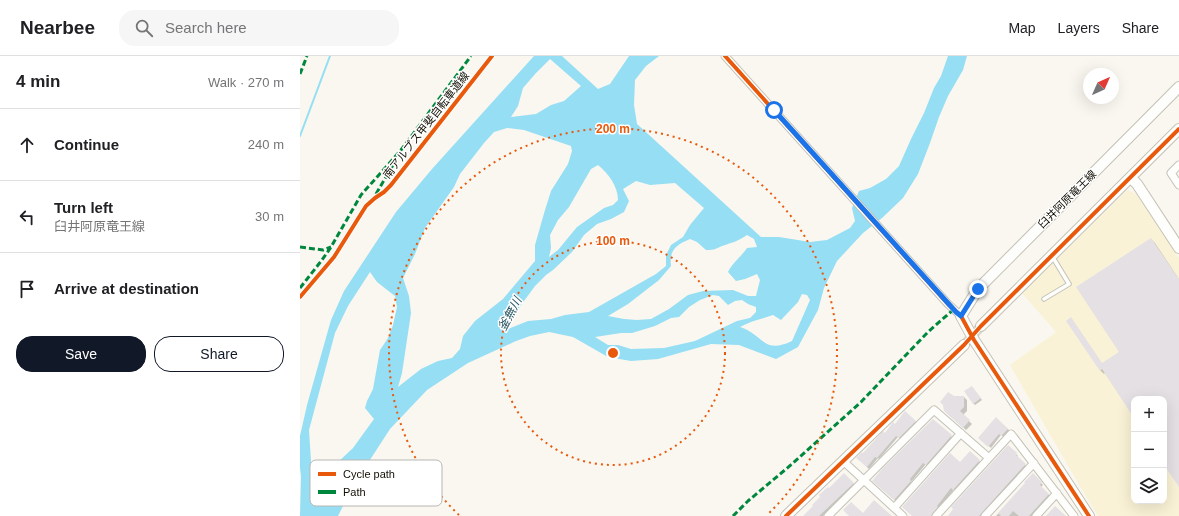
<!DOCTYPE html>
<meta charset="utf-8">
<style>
:root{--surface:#fff;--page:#f6f6f6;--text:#202124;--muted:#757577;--line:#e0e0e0;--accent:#111827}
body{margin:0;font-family:Arial,"Noto Sans JP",sans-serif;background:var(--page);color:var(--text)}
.controls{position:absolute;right:12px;bottom:12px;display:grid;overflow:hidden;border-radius:8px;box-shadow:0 4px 16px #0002}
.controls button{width:36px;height:36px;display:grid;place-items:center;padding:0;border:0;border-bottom:1px solid var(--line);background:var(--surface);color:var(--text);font:20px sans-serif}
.compass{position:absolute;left:783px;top:12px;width:36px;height:36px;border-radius:50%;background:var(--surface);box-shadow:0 4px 16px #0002;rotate:45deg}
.stop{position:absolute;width:12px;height:12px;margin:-9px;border:3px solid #1a73e8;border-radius:50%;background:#fff}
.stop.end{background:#1a73e8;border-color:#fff;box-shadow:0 1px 4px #0008}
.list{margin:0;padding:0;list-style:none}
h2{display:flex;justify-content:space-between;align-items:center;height:52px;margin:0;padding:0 16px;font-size:17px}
h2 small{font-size:13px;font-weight:400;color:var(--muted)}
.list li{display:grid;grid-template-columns:26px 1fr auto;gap:12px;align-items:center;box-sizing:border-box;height:72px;padding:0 16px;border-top:1px solid var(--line)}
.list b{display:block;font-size:15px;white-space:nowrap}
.list p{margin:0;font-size:13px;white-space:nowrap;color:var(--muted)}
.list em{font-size:13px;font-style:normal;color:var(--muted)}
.actions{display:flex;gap:8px;padding:12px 16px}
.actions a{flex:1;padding:9px 0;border:1px solid var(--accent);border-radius:16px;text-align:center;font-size:14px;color:var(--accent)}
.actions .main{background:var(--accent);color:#fff}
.icon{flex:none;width:22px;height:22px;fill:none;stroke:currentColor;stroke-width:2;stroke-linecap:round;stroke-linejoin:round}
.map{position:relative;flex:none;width:879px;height:460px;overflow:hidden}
header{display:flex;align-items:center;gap:24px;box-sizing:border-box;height:56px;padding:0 20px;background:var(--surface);border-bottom:1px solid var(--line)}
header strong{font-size:19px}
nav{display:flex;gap:22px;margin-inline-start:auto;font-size:14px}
.search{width:280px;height:36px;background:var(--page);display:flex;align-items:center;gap:10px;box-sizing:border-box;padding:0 14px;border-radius:16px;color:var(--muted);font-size:15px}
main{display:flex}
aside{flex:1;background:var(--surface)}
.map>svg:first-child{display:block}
</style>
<header>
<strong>Nearbee</strong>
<div class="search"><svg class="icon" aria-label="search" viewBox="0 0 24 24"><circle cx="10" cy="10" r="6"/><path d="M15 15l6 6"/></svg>Search here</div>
<nav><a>Map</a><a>Layers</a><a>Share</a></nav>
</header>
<main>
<aside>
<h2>4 min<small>Walk · 270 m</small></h2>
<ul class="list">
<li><svg class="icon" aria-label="ahead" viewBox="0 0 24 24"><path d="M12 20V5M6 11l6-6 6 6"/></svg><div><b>Continue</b></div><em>240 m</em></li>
<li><svg class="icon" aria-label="left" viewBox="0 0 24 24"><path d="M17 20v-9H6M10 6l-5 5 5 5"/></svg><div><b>Turn left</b><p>臼井阿原竜王線</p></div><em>30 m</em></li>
<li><svg class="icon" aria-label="arrive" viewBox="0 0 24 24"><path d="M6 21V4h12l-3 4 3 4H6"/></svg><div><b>Arrive at destination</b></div></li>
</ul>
<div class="actions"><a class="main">Save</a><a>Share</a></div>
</aside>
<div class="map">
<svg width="879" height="460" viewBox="0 0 879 460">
<rect width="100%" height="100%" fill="#f9f7ef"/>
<!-- built -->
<path fill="#f9f2d6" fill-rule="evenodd" d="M827,134l9,4 43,64v258h-81l-13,-21 -75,-130 46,-33 -34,-39zM834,343h30v102h-30z"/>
<!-- water -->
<path fill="#95def4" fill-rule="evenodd" d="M234,0h28l36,33 12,-5 19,-28h30l-13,10 -11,14 -1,25 3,19 124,113h18l31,5 17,-2 23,-12 5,-7 -3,-13 7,-17 11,-3 16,-9 13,-13 12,-27 13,-26 10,-25 7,-12 7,-20h19l-4,14 -15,26 -9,21 -9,26 -12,31 -15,24 -21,20 -19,15 -26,28 -13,27 -6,22 -20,37 -22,12 -37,-14 -28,-1 -53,15 -27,2 -23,-4 -35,-20 -24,-5 -19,4 -14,5 -48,22 -41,27 -37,39 -37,57 -15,30h-38l1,-40 -1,-8v-32l7,-31 24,-85 13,-29 52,-79 36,-43zM250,3l31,27 -17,15 -13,4 -15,9 -25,3 7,-11 5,-18 13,-15zM207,72l17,2 47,16 1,5 -4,13 -17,27 -6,19 -10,35v16l-32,38 -28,22 -12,15 -3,13 -8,9 -14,3 -17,8 -23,18 4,-14 9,-60 -2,-17 -6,-18 12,-24 10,-26 29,-41 6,-13 24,-31 10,-11zM298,109c10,8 20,21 20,35l-5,5 -9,3 -27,19 -19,23 -9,7 2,-9 -1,-13 8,-15 11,-13 22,-38zM336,125l14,4 25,-2 29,25 -14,17 -7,12 -12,8 -5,10v11l-10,8 -67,38 -24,3 -14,4 -23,2 -20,8 5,-13 22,-30 11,-11 7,-5 19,-18 12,-17 13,-11 14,-5 13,-7 5,-11 -6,-12zM447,179l7,4 3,8 -10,1c-5,8 -14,14 -19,24l8,9 9,-2 12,-5 3,6 -4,16h-8l-15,-6 -30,1 -15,4 -19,14 -18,10 -14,1 -13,-1 -16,-3 20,-12 31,-24 12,-14c-2,-16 5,-21 19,-27l7,3 9,8c9,0 9,-1 16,-4 9,-3 17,-5 25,-11zM70,216l7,10 18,14 2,11 -4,18 -5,13 -8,12 -7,39 -6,12 -2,7 9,11 -21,29 -36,34 -5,-5 -3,-47 26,-97 13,-27zM502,238l5,1 3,5 -18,41c-29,14 -29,-7 -52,-14 10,-6 22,-8 33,-12l8,5 17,-18zM413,239l6,1 9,9 7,-4 7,-1 6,4 8,3v5l-6,6 -13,3 -42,20 -31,7 -33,1 -13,-4h-10l-13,-8 26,-4h11l23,-7 16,-8 8,-1 10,-10 11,-7z"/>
<!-- shadow -->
<path fill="#0003" d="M851,183l4,4 24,36v206l-15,-23v-63h-30v18l-29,-44 -1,1 -4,-4 2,-6 18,-12z
M673,333l9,11 -7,5 -2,-2z
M654,341h10l3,3v11l-4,4 9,9 -6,6 -18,-16z
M605,357l12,10 -16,16 -3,-2 -19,22 -1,-1 -9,11 -11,-11 6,-4 31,-29z
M696,362l14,13 -6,6 -3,-2 -10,13 -11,-10z
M633,364l20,18 -25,28 -2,-2 -15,18 2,2 -16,18 -23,-21z
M708,390l10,10 -1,1 10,10 -44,49h-34z
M670,397l11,10 -25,28 -2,-2 -20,27h-21z
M544,418l11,11 -32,31h-19z
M733,418l10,11 -2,2 10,10 -18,19h-37l31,-33z"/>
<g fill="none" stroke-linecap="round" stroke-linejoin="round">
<!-- stream -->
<path stroke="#95def4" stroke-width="2" d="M0,80l30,-80"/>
</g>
<!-- building -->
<path fill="#e4e0e4" d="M851,182l28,41v208l-15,-22v-66h-30v19l-32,-49 -2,2 -34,-50 5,-4 31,46 17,-11 -43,-65z
M672,330l9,12 -8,6 -9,-13z
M648,336l6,4h10v11l-4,4 10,9 -7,8 -19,-17 -1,-6 -3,-3z
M605,355l11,10 -17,17 -3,-2 -19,22 -2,-1 -8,10 -11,-9 6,-6 1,1 20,-22 2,2 8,-11 2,2z
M696,361l12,12 -7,7 -2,-2 -11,13 -10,-9z
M633,363l19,16 -26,30 -3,-2 -13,16 1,2 -17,19 -22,-19 11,-13z
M708,389l9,8 -1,2 10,9 -3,3 -44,49h-31l5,-7 -2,-2z
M670,395l10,9 -27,30 -2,-2 -14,18 1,1 -7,9h-19l-10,-9 48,-54 10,9z
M544,417l10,10 -35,33h-16l10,-10 -1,-1 8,-8 -1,-2 9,-8 1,1z
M733,417l9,9 -2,3 9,9 -20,22h-10l-6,-5 -4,5h-8l-3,-3 27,-30 -1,-1z
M574,444l18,16h-43l-6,-6 8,-8 12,11z
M755,450l11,10h-20z"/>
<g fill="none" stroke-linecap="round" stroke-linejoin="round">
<!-- secondary-tunnel -->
<path stroke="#d6d4cc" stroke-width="10" stroke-dasharray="10 5" stroke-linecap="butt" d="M664,289l17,-19"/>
<defs>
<path id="lane" d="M744,243l25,-15 -17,-28"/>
<path id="street" d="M425,0l223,248 13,12
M879,109l-8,8 8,12
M543,405l60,55
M594,452l67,-75
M528,460l106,-106 55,48
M636,460l75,-82 63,82
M685,460l49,-53
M736,460l21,-23"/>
<path id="secondary" d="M831,122l6,6 42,64
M681,270l198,-197
M486,460l178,-171
M789,460l-115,-176 -13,-24 17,-27 201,-202"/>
</defs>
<!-- lane casing -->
<use href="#lane" stroke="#c4c2b7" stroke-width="5.5"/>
<!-- street casing -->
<use href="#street" stroke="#c4c2b7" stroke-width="9"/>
<!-- secondary casing -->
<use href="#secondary" stroke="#c4c2b7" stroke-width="12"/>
<!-- lane -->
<use href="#lane" stroke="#fefefd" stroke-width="3.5"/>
<!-- street -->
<use href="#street" stroke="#fefefd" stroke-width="7"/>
<!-- secondary -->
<use href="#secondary" stroke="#fefefd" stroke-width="10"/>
<!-- quiet -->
<path stroke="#00873e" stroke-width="3" stroke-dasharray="6 3" stroke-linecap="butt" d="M0,18l7,-18
M76,138l17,-29
M0,191l23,3 8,-3
M0,232l22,-28 9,-13 30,-52 40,-45 70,-94
M433,460l15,-15 44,-37 69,-62 67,-70 26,-23"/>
<defs>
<path id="cycleway" d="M425,0l223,248 13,12 13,24 115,176
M0,241l34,-40 32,-51 9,-8 9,-6 7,-7 101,-129
M486,460l178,-171 17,-19 198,-197"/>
</defs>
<!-- cycleway casing -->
<use href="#cycleway" stroke="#fff" stroke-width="6"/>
<!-- cycleway -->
<use href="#cycleway" stroke="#e8590c" stroke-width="4"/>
</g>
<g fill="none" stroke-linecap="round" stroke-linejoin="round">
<!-- route -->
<path stroke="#1a73e8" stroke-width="5" d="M474,54l182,202 5,4 17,-27"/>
</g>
<!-- distance rings -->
<g fill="none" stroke="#e8590c" stroke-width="2" stroke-dasharray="2 4">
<circle cx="313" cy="297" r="112"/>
<path d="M159 459A224 224 0 1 1 467 459"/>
</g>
<g text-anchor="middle" stroke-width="3" stroke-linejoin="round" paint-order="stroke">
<!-- street labels -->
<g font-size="11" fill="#120e03" stroke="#fff">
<text transform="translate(126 69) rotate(-52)" y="4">南アルプス甲斐自転車道線</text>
<text transform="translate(767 143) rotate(-45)" y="4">臼井阿原竜王線</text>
</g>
<!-- water labels -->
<g font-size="12" font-style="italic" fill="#275563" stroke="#fff">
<text transform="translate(210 258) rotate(-62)" y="4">釜無川</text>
</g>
</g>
<!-- legend -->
<rect x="10" y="404" width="132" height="46" rx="6" fill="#fff" stroke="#b8b7b3" stroke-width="1"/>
<rect x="18" y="416" width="18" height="4" fill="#e8590c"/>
<rect x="18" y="434" width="18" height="4" fill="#00873e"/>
<g font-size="11" fill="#120e03">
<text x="43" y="422">Cycle path</text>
<text x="43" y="440">Path</text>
</g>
<circle cx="313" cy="297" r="6" fill="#e8590c" stroke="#fff" stroke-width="2"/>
<g font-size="12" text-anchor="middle" font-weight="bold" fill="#e8590c" stroke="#fff" stroke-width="3" stroke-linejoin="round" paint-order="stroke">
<text x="313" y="77">200 m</text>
<text x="313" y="189">100 m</text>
</g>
</svg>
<div class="controls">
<button>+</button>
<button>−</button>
<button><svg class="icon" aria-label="layers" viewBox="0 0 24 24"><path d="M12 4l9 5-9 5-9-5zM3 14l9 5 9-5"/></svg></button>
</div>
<svg class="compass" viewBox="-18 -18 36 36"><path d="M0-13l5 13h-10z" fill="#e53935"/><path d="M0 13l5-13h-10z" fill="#757577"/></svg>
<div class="stop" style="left:474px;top:54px"></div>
<div class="stop end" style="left:678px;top:233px"></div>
</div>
</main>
